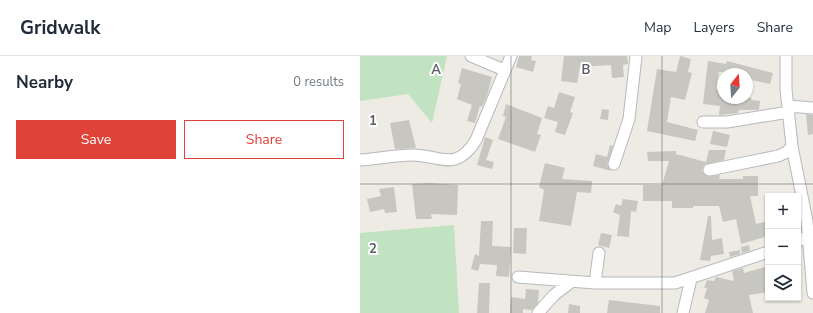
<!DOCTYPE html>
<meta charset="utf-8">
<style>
:root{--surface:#fff;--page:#f6f6f7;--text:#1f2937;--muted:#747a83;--line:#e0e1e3;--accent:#df4237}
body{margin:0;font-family:"Nunito Sans",sans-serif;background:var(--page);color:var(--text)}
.controls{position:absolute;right:12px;bottom:12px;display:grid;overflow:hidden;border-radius:0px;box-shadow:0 1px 3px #0004}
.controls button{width:36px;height:36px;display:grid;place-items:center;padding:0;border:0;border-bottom:1px solid var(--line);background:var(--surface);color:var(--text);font:20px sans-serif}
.compass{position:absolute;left:357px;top:12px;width:36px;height:36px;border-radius:50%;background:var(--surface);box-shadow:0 1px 3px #0004;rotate:17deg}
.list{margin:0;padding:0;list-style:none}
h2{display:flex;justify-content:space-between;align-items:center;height:52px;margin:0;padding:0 16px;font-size:17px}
h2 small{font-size:13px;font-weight:400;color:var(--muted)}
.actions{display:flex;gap:8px;padding:12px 16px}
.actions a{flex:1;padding:9px 0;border:1px solid var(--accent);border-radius:0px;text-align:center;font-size:14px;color:var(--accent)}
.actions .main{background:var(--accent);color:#fff}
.icon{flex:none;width:22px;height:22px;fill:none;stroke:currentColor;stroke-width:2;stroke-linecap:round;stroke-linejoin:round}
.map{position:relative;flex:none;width:453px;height:257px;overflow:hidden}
header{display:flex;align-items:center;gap:24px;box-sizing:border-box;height:56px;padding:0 20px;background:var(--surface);border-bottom:1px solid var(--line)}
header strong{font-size:19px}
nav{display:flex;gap:22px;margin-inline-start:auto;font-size:14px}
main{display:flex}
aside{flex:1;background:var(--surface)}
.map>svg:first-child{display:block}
</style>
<header>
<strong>Gridwalk</strong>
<nav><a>Map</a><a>Layers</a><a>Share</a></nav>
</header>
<main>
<aside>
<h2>Nearby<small>0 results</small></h2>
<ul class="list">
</ul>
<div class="actions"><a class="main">Save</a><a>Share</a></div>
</aside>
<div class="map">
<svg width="453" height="257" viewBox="0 0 453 257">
<rect width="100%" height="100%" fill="#edebe3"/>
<!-- green -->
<path fill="#c1e3c1" d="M0,0h87l-15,67 -24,-29 -48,7z
M94,169l5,88h-99v-80z"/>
<!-- building -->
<path fill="#c8c6c0" d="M159,0h13l-1,4 5,1 -3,11 -17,-5z
M204,0h63l1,8 -5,1 1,12 -12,1 -1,-13 -31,2 -3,16 -16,-2z
M320,0l11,3 -3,13 4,1 -7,27 -14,-3 -4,25 31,8 -3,11 -48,-10 10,-62 19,3z
M348,5l18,3 1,-3 46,12 -3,11 -23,-5v-5l-28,-2 -3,17 7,1v8h29l-1,2 9,1 -1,9h-20l-1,3 -19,2 1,-9 -17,-2z
M102,12l30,9 -5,19 -5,11 -2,-1 -5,17 -8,-2 5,-16 -15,-6 4,-15 -3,-1z
M199,36l16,5 -5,15 3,1 -8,22 -10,-3 3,-10 -14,-4 4,-12 6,2z
M146,48l36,14 -5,16 4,1 -6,17 -37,-13 8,-22 -3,-1z
M242,53l7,1 -1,10 -8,-1z
M446,58l7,1v19l-5,1z
M49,64l7,28 -21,1 -5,-26z
M353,75l17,4 -3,12 -17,-3z
M125,81l8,3 -7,20 8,2 -2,7 -15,-4z
M250,89l3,1 -6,19 4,6 -18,-5 3,-12 11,3z
M349,94h17l-2,10 -20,5 -2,6 4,5 14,-1 -1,4h24v-3h15v20h-8l6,28 12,-3v15l-27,8 -5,-25 -13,3 -4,-16h-26v2h-21v-7h-29v-16h19l7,-24h-21l-1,-9 29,-1v3l30,8z
M185,107l20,5 -3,11 30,2 -1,12 -14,-1 -6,34 -32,-5 5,-31 -5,-3z
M69,127l29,2 -1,30 -26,-1 1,5h-16l-4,-35z
M34,131l3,25 -12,1 -1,-4 -14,3 -3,-13 14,-3 -2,-7z
M263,143l15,2 -2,11 -5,-1 -2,26 -12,-1 3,-21 -7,-3 3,-8 5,2z
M348,160h3l1,24 10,-2 2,16 -13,2 -1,5 -10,-1z
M121,165h12l-1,25 19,1 -2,30 -13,-1 1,-11 -17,-1 -2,7 -7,-2 4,-15 4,2z
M154,172h13l-1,26 -13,-1z
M241,177l11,2 -3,13 -11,-3z
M389,189l1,6 -8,2 -1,-6z
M380,194v4l-10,3 -1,-5z
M408,210v26l-19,3 4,18h-48l4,-13 -5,-2 3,-10h-3l3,-8 7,1 2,-4 18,4 -2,-10 11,-3 1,5z
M119,227h11l-1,30h-12z
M166,233l13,1 -1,13 -6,7 -9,-1v4h-13l1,-16 14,2z
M249,244l51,6v7h-53z
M209,248l11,2v7h-12z"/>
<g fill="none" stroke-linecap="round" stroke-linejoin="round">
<defs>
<path id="minor" d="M111,0l33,14
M426,0v33l6,57 15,75 6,72
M428,50l25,2
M343,66h24l62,-10
M0,104c17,-1 35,-5 53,-5 26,0 43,18 63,-15l35,-84
M254,108l15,-45 7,-63
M349,114l69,-14 9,-4 5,-6
M438,185l11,-5
M158,221l77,6h80l93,-31
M235,227l4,-30
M178,257l16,-18 17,-13
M323,257l8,-34"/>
</defs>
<!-- minor casing -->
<use href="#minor" stroke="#b6b9bd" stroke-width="13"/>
<!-- minor -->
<use href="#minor" stroke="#fff" stroke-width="11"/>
</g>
<!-- grid -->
<path fill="none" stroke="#5b5f63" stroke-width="1" stroke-opacity="0.55" d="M151,0v257M302,0v257M0,128h453"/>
<g font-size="13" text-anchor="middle" font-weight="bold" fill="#5b5f63" stroke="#fff" stroke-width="4" stroke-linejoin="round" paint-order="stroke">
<text x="76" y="18">A</text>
<text x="226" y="18">B</text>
<text x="13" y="69">1</text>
<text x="13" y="197">2</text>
</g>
</svg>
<div class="controls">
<button>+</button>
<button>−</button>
<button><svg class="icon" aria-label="layers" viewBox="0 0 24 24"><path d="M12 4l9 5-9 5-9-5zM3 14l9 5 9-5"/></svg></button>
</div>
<svg class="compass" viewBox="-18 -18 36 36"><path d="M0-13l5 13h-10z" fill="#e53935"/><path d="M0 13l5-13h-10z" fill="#747a83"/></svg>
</div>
</main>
